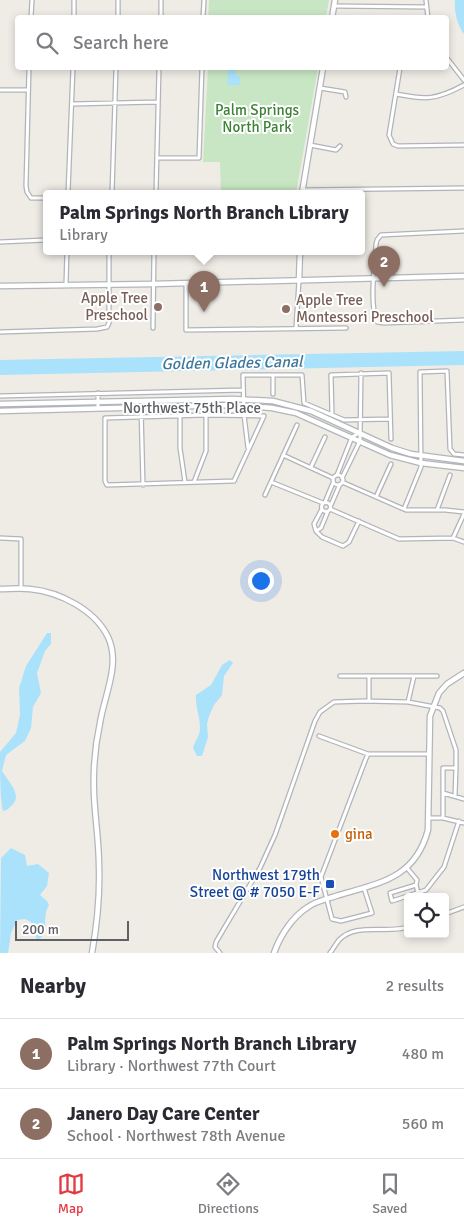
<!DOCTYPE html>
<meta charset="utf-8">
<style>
:root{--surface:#fff;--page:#f7f7f7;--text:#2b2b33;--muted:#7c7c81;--line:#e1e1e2;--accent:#e33940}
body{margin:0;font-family:Signika,sans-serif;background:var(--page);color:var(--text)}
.controls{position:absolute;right:15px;bottom:15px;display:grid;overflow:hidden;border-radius:5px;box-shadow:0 2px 8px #0003}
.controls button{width:45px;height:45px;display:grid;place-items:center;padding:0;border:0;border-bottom:1px solid var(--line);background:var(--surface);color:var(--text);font:25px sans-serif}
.scale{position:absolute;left:15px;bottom:12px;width:114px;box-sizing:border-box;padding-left:5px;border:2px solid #5e6266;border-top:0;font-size:14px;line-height:18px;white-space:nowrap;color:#5e6266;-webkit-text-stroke:4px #fff;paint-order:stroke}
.you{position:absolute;left:260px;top:580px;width:18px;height:18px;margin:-12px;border:4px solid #fff;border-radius:50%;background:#1a73e8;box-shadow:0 0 0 8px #1a73e833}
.badge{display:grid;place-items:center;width:32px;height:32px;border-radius:50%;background:var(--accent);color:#fff;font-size:16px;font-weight:700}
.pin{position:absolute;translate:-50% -41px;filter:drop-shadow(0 1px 2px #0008)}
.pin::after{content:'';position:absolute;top:26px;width:18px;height:15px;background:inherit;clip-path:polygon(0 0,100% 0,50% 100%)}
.popup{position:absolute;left:43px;top:190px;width:322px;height:65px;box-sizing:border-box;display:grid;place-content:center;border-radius:5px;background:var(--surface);filter:drop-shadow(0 1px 4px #0005);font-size:16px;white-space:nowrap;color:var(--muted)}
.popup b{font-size:19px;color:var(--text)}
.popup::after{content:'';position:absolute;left:50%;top:100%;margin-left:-10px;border:10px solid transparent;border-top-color:var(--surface)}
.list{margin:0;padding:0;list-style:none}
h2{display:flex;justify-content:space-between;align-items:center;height:65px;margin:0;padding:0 20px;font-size:21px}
h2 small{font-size:16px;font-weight:400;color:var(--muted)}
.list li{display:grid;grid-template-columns:32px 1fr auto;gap:15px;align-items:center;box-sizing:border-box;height:70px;padding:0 20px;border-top:1px solid var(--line)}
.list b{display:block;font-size:19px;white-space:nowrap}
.list p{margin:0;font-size:16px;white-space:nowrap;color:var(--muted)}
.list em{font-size:16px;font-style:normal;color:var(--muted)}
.icon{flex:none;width:28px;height:28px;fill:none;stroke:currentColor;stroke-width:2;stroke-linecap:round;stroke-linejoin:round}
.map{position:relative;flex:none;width:464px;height:953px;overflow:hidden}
.search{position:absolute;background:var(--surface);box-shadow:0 2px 8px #0003;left:15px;right:15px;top:15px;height:55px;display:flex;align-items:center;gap:12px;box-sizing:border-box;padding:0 18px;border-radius:5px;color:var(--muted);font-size:19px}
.sheet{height:205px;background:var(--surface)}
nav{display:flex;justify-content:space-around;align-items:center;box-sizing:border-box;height:70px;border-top:1px solid var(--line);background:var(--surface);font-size:14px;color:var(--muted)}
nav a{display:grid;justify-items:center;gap:2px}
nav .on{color:var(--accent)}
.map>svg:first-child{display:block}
</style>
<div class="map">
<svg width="464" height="953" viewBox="0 0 464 953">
<rect width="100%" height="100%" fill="#efece6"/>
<!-- green -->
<path fill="#c8e6c4" d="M209,0h120l-3,17 -118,1z
M208,68h110l-22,125h-75l-1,-31h-17z"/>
<!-- water -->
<path fill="#aae2fc" d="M455,0h9v34c-7,-10 -10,-22 -9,-34z
M228,70h8v6h4v9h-13z
M464,351v14l-464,10v-15z
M47,633h4v11l-6,7 -8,22 4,20 -8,14 -2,21 -6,13 -19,14 -4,16c6,10 20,23 11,33 -4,4 -5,6 -10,7 -3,-10 -3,-46 -3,-59l16,-19 4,-18 -1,-27 7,-22z
M230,660l3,3 -9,13 -2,19 -8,10 -5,11 -2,8 1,13 -6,19h-5l-4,-8c2,-8 7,-12 7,-20 0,-12 -5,-22 -4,-33l15,-10 11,-20z
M11,848l14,7 2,11 11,-2 11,9 -2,13 -7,9 7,6 2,4c-1,2 -3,5 -3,8 -3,11 4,21 -9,27l-6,-18 -6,-3 -8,1 -6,13 -3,20h-8l1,-95z"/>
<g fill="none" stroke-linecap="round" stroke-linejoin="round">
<defs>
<path id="street" d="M426,0l2,18
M334,6l92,1
M31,18l1,-18
M74,18v-18
M118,18v-18
M161,18v-18
M203,18l1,-18
M446,57l18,23
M29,68l-3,118 1,6 4,6h15
M400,68l-11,67 4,9 5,2 66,-1
M320,88l25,4 1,5
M0,90h28
M396,94c30,6 40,6 68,-9
M72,104l86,-2
M310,145l26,5 4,-4
M157,158h42l3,-90
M302,190l162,-2
M68,193l5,-125
M112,193l4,-125
M156,193l3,-125
M464,231l-83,4 -4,5 -1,4c-1,20 -7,60 1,78l7,1 80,-3
M0,242l46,-2
M186,283v47l160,-2
M66,284l1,-33
M153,328l1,-77
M296,328l3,-48
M0,332l97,-3 10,-2 2,-4v-72
M98,393v15
M273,394v-19
M0,396l243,-6
M141,407l2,78
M180,407v41l5,34
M332,414l-1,-39 58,-2 2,66
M206,415l58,1 -30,65 -127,4 -2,-4v-63z
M248,448l-4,-33 -1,-40h59l2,28 40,17 46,-1
M283,455l50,23
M311,467l14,-30
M337,475l15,-38 7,-4
M333 480a5 5 0 1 1 10 0a5 5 0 1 1-10 0Z
M342,478l18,-37 1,-68
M194,482l12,-31v-36
M271,482l52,21
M342,482l64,28h39l19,2
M265,495l32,-70
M376,497l15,-33
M325,502l8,-19
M321.5 507a4.5 4.5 0 1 1 9 0a4.5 4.5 0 1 1-9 0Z
M331,505l9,-21
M330,509l69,30 54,-1 11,4
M404,509l17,-42 -1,-95 27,-1 3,78 4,5 10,1
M437,510l13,-35
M316,531l6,6 21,9 6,-4 10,-21
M316,531l5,-3 7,-17
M316,531l-2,-7 8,-15
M0,538l21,1v50
M453,538l11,-24
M340,676h97
M369,676v25
M408,702l6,-26
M319,736l49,18
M443,793l21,6
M455,796l1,-28
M429,818h14l21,5
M407,868l10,12 -1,5 2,8
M416,885l-26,8 2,8 34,-11 18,-23 15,-46
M364,888l8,25 -31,8 -9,-2 -11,-42 44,-116 3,-7h61
M445,914l19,-7
M220,953l-5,-6 1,-5 44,-74 15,-33 40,-114 5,-9 14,-10 30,-1 44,1 32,6 3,3 13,39v18h-13v50
M330,953c3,-4 6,-9 9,-13 17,-18 48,-6 69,-13"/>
<path id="secondary" d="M332,18l3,-18
M302,193l21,-125
M299,280l1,-29
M0,286l153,-2 311,-8
M0,404l233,-5 40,2 38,10 81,37 19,6 53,7
M0,411l234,-6 38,3 24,5 94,42 31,8 43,5
M0,589c10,0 20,-1 30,0 30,3 65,21 78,48 13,27 -4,59 -8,86 -5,23 -7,48 -6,71 1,24 5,48 5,72 1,29 -2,59 -7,87
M274,953c6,-17 18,-36 34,-46 8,-6 19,-8 28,-11 43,-13 79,-17 92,-66l2,-114 9,-23 8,-9 17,-11"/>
</defs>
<!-- street casing -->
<use href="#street" stroke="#b1b4b8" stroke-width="5.5"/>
<!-- secondary casing -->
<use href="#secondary" stroke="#b2b6ba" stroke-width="7"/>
<!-- street -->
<use href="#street" stroke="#fff" stroke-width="3"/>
<!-- secondary -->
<use href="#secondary" stroke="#fff" stroke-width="4.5"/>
</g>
<!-- markers -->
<g fill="#8d6e63" stroke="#fff" stroke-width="2">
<circle cx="158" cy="307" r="5"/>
<circle cx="286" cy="309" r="5"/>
</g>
<circle fill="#e8710a" stroke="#fff" stroke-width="2" cx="335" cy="834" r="5"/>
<rect fill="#1a4fb4" stroke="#fff" stroke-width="2" x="325" y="879" width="10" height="10" rx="2.5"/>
<g text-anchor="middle" stroke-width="4" stroke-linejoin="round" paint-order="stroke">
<!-- park labels -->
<g font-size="15" fill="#3e8238" stroke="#fff">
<text x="257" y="115">Palm Springs<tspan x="257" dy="17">North Park</tspan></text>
</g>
<!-- education labels -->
<g font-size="15" fill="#785e54" stroke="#fff" text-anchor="end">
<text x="148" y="303">Apple Tree<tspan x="148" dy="17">Preschool</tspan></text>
<text x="296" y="305" text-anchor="start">Apple Tree<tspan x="296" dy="17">Montessori Preschool</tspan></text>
</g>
<!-- street labels -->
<g font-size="15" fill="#5e6266" stroke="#fff">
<text x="192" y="413">Northwest 75th Place</text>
</g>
<!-- food labels -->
<g font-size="15" fill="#c56008" stroke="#fff" text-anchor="start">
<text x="345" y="839">gina</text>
</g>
<!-- transit labels -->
<g font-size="15" fill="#164399" stroke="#fff" text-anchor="end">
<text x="320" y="880">Northwest 179th<tspan x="320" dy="17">Street @ # 7050 E-F</tspan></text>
</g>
<!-- water labels -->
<g font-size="16" font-style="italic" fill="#40789c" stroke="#fff">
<text transform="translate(232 362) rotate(-1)" y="6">Golden Glades Canal</text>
</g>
</g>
</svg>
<div class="controls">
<button><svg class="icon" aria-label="locate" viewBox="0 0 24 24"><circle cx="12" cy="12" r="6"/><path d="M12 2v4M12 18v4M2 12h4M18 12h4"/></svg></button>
</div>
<div class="scale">200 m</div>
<div class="you"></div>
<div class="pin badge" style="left:204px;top:312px;background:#8d6e63">1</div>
<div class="popup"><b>Palm Springs North Branch Library</b>Library</div>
<div class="pin badge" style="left:384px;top:287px;background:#8d6e63">2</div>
<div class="search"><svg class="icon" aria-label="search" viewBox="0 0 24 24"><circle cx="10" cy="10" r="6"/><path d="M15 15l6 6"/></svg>Search here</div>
</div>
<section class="sheet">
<h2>Nearby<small>2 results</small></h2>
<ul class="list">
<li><span class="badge" style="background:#8d6e63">1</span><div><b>Palm Springs North Branch Library</b><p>Library · Northwest 77th Court</p></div><em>480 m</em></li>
<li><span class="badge" style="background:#8d6e63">2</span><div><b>Janero Day Care Center</b><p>School · Northwest 78th Avenue</p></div><em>560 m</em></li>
</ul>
</section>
<nav>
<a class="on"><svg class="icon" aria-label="map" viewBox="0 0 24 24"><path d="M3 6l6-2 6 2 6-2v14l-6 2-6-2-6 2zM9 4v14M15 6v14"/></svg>Map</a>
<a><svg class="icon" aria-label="directions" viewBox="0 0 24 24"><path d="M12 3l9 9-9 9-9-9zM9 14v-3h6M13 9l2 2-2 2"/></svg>Directions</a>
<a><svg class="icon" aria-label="saved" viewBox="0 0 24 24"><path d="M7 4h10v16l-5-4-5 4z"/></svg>Saved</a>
</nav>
